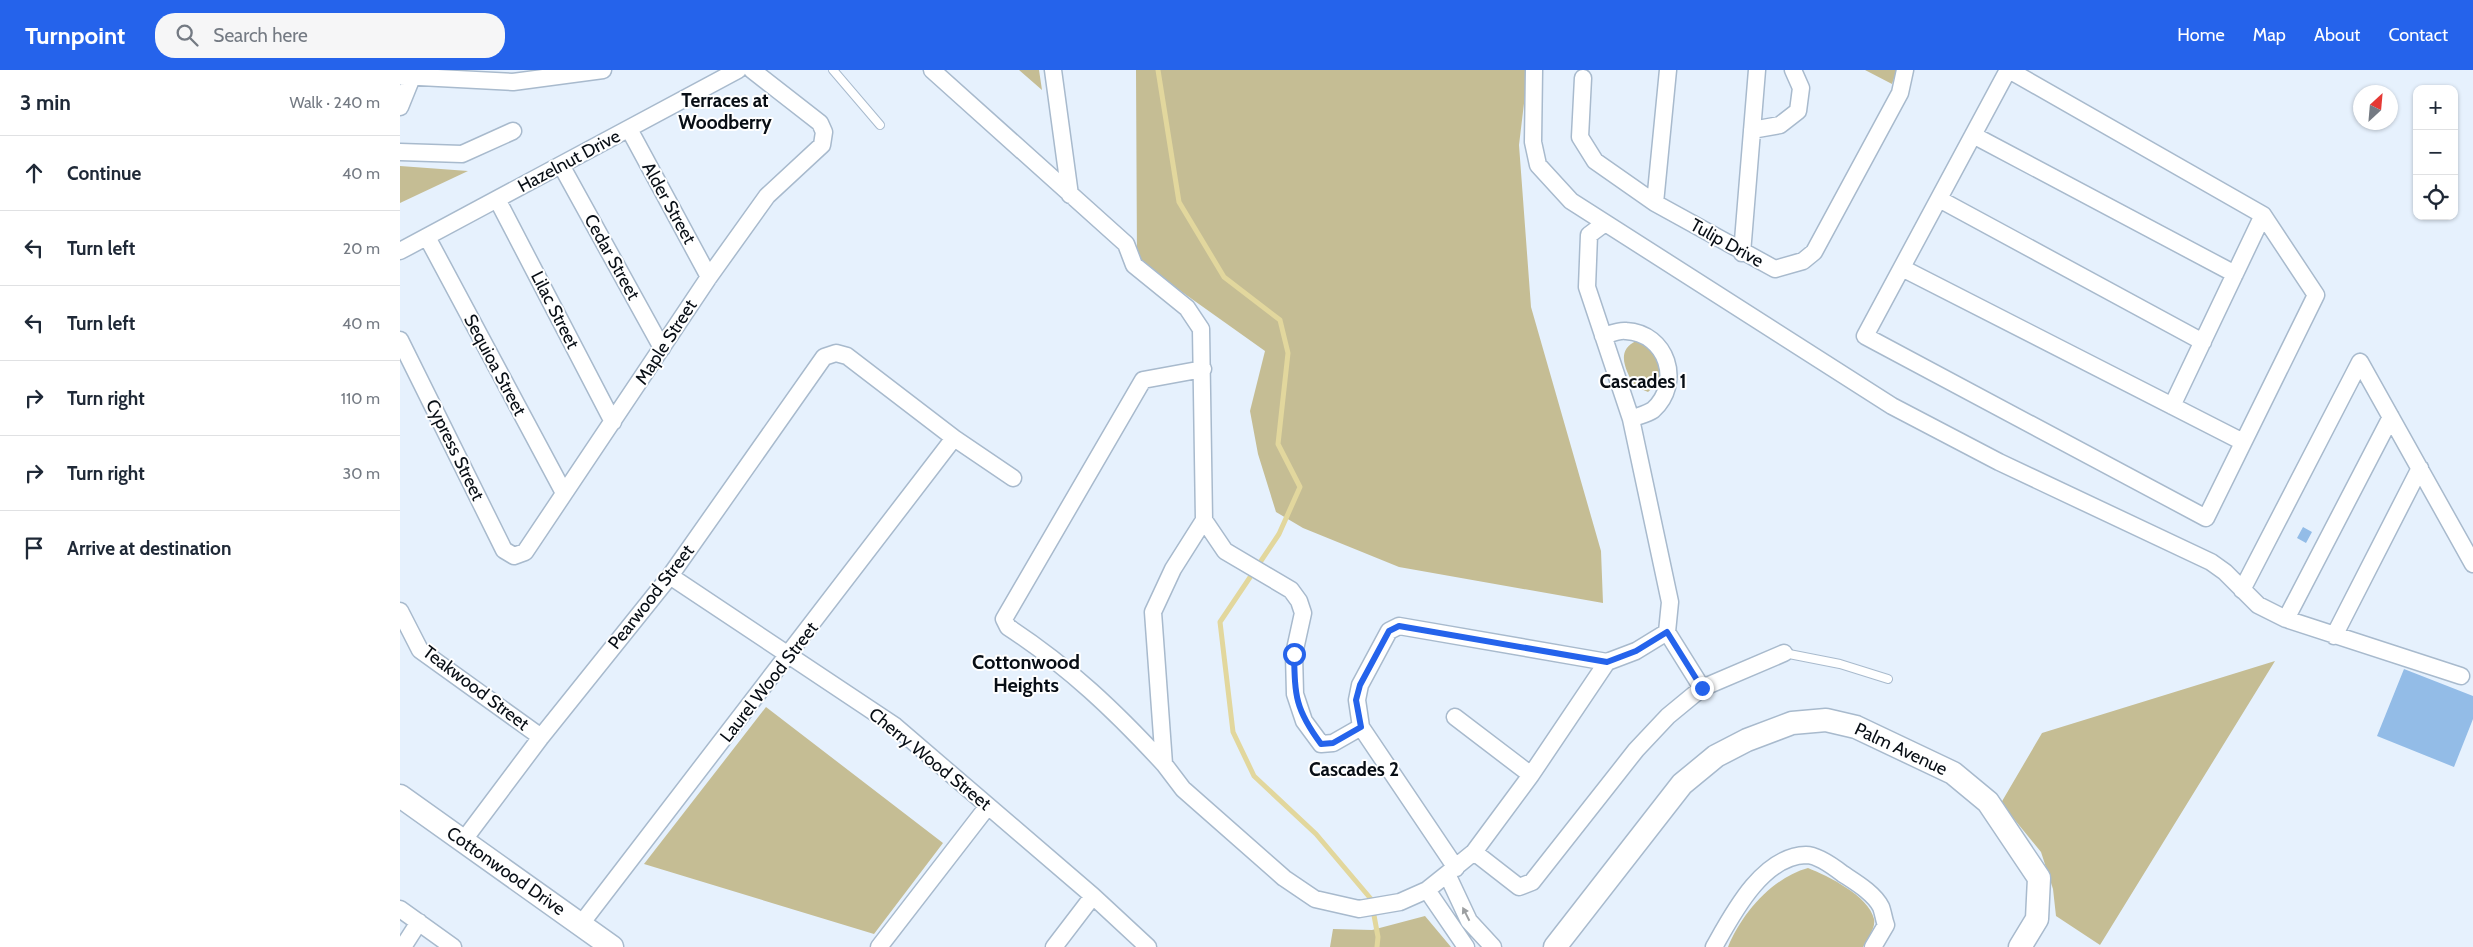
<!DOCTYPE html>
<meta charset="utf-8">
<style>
:root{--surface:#fff;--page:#f6f6f7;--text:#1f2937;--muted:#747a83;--line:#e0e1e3;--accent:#2563eb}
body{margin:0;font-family:Cabin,sans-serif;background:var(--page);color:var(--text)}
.controls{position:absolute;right:15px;top:15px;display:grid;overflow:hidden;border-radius:10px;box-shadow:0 1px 4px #0004}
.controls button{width:45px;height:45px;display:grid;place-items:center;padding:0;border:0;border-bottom:1px solid var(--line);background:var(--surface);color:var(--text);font:25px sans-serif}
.compass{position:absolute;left:1953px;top:15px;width:45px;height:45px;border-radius:50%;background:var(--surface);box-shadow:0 1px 4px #0004;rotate:26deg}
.stop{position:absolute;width:15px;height:15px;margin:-11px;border:4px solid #2563eb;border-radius:50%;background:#fff}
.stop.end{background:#2563eb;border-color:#fff;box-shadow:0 1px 5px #0008}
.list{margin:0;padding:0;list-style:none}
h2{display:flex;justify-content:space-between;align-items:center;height:65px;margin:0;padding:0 20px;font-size:21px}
h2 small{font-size:16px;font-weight:400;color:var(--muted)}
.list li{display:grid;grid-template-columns:32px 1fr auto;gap:15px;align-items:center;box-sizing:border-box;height:75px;padding:0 20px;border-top:1px solid var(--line)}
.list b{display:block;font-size:19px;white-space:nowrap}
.list em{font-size:16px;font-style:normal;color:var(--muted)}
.icon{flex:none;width:28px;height:28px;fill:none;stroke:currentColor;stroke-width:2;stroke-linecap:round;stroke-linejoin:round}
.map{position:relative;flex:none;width:2073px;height:877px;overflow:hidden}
header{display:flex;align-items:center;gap:30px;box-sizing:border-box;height:70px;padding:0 25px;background:var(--accent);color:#fff}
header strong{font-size:24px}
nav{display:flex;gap:28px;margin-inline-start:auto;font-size:18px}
.search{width:350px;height:45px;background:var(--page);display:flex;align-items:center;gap:12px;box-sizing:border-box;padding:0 18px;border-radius:20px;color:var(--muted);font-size:19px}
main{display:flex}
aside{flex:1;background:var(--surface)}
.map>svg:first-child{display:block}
</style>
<header>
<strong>Turnpoint</strong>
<div class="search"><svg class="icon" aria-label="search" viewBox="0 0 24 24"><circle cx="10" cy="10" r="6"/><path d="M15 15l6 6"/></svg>Search here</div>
<nav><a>Home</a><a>Map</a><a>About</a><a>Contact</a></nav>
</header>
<main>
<aside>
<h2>3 min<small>Walk · 240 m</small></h2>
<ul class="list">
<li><svg class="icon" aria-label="ahead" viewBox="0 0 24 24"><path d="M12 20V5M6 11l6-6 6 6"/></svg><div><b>Continue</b></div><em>40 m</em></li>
<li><svg class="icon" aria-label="left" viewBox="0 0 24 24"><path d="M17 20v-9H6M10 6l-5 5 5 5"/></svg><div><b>Turn left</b></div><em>20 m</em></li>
<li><svg class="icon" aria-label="left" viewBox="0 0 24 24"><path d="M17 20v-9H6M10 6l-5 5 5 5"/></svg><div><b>Turn left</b></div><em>40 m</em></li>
<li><svg class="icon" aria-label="right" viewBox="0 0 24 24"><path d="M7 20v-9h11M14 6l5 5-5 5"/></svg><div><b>Turn right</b></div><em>110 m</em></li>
<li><svg class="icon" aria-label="right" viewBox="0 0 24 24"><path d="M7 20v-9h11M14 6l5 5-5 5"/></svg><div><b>Turn right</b></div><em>30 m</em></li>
<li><svg class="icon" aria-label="arrive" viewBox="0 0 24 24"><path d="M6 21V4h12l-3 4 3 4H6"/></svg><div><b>Arrive at destination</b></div></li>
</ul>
</aside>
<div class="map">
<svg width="2073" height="877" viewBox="0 0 2073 877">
<rect width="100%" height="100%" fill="#e6f1fd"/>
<!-- green -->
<path fill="#c5bd94" d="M619,0h20l3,20z
M736,0h392l-9,75 12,162 70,244 2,52 -204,-36 -96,-39 -27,-16 -18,-58 -8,-43 15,-60 -128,-91z
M1465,0h32l-5,14z
M0,96l68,5 -68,32z
M1236,271c14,7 20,13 26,27l-5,16 -9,8 -14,-6c-8,-16 -19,-35 2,-45z
M1875,591l-175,284 -44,-29 -3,-27 -12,-37 -40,-49 41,-70z
M366,637l177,136 -69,91 -230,-70z
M1408,798c20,8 61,28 66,51 2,9 -7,20 -11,28h-135c14,-34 44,-69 80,-79z
M1025,846l26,31h-121l3,-18 39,1z"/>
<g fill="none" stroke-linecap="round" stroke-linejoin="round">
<!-- stream -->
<path stroke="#e2d79d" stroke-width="5" d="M758,0l21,132 45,75 56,43 8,33 -10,91 22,43 -21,47 -59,88 13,110 21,44 62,58 55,65 7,38 -1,10"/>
</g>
<!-- building -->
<path fill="#93bce7" d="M1903,457l9,5 -6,11 -9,-5z
M2004,599l69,27v23l-19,48 -77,-31z"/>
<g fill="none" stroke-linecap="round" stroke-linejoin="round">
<defs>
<path id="lane" d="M433,0l47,55
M1384,583l56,11 48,15"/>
<path id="street" d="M532,0l194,174 8,21 53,43 14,21 3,191 -31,49 -20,43 11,152 19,25 101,89 31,21 44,10 41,-7 27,-12 20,-16 27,-22 57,-77 76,-113 29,-11 31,-19
M653,0l17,125
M1134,0l-1,72 5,23 33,36 321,205 107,56 212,100 14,10 33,33 28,14 175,57
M1608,0l-143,266 341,182 110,-223 -53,-80 -254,-145
M0,6l113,6 90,-12
M1183,8l-3,59 15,24 60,42 120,66 28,-8 11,-9 86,-159 5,-23
M0,37l15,-37
M229,59l80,148
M1352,60l28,-5 18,-14 3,-23 -8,-18
M1573,65l262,139
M0,82l62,2 51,-23
M161,95l101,183
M97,129l116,223
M1539,129l264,143
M1255,133l13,-133
M1205,153l-16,12 -2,52 44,132 39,183 -3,30 35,56
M27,167l137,256
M0,181l338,-181
M1342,183l15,-183
M1502,198l341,174
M1203,266c7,-2 16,-6 23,-5 41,2 57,52 27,79 -6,4 -15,6 -22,9
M0,270l104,210 10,6 11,-4 184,-275 58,-81 55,-51 2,-13 -4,-9 -68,-53
M1960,292l113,202
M1772,336l91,-191
M804,450l21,31 66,39 8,11 4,12 -9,41 1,40 9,27 17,23 12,-1 28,-16
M270,506l225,150 198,170 55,51
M1842,520l118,-228
M0,541l20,39 121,87
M1886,549l105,-202
M1934,566l86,-168
M1055,647l76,58
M764,694c-49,-53 -95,-97 -156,-137l-4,-8 139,-239 60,-11
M63,771l78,-104 129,-161 154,-219 12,-4 11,3 107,82 59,40
M1074,782l45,35 13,-5 104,-132 32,-34 34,-28 82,-35
M1056,798l-95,-141 -4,-27 3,-15 29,-54 10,-5 208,36
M1047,804l22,47 24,26
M1027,820l39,57
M0,839l53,38
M181,854l373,-486
M3,877l16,-25
M479,877l109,-141
M654,877l39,-51
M1314,877c18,-32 48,-91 92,-92 11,0 28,12 37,19 12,8 31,19 38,33 2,5 3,13 5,18l-13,22"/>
<path id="secondary" d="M0,726l212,151
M1155,877l127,-163 34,-28 31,-16 45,-17 34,-3 30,7 97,46 35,29 51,76 -2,41 -17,28"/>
</defs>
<!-- lane casing -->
<use href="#lane" stroke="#a8bacd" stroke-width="10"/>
<!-- street casing -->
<use href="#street" stroke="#a8bacd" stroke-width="19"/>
<!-- secondary casing -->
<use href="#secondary" stroke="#a8bacd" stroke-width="25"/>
<!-- lane -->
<use href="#lane" stroke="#fff" stroke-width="8"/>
<!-- street -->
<use href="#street" stroke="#fff" stroke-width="16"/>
<!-- secondary -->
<use href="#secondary" stroke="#fff" stroke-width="22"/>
</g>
<!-- one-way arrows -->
<defs><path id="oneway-solid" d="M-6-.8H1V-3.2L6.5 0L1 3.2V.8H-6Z" transform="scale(1.25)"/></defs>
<use fill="#9c9fa1" href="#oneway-solid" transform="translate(1066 844) rotate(-117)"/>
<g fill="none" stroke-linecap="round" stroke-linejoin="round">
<!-- route -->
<path stroke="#2563eb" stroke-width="6" d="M894,584c1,42 1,55 27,90l12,-1 28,-16 -5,-27 4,-15 29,-54 10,-5 208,36 29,-11 31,-19 35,56"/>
</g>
<g text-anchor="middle" stroke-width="4" stroke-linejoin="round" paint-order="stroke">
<!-- street labels -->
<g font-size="18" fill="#080e15" stroke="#fff">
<text transform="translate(169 91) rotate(-28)" y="6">Hazelnut Drive</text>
<text transform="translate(269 133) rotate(61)" y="6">Alder Street</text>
<text transform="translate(1327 173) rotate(29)" y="6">Tulip Drive</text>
<text transform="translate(212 187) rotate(61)" y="6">Cedar Street</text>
<text transform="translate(155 240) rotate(63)" y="6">Lilac Street</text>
<text transform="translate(266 272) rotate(-57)" y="6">Maple Street</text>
<text transform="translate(95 295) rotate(62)" y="6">Sequioa Street</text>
<text transform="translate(55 380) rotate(64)" y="6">Cypress Street</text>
<text transform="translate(251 527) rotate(-52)" y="6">Pearwood Street</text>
<text transform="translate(369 612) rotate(-52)" y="6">Laurel Wood Street</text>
<text transform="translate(76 618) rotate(37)" y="6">Teakwood Street</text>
<text transform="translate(1501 679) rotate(25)" y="6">Palm Avenue</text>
<text transform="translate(530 689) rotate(39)" y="6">Cherry Wood Street</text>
<text transform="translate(106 801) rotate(35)" y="6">Cottonwood Drive</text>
</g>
<!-- neighbourhood labels -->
<g font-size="19" font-weight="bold" fill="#080e15" stroke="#fff">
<text x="325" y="37">Terraces at<tspan x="325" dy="22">Woodberry</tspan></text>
<text x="1243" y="318">Cascades 1</text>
<text x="954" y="706">Cascades 2</text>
</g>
<!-- quarter labels -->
<g font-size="20" font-weight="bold" fill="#080e15" stroke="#fff">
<text x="626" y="599">Cottonwood<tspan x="626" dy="23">Heights</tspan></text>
</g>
</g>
</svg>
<div class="controls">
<button>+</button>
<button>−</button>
<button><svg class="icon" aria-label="locate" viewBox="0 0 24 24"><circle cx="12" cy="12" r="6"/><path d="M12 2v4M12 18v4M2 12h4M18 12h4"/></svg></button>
</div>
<svg class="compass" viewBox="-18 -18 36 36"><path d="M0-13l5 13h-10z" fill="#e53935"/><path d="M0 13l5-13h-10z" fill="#747a83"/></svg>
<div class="stop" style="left:894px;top:584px"></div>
<div class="stop end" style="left:1302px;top:618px"></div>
</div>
</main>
